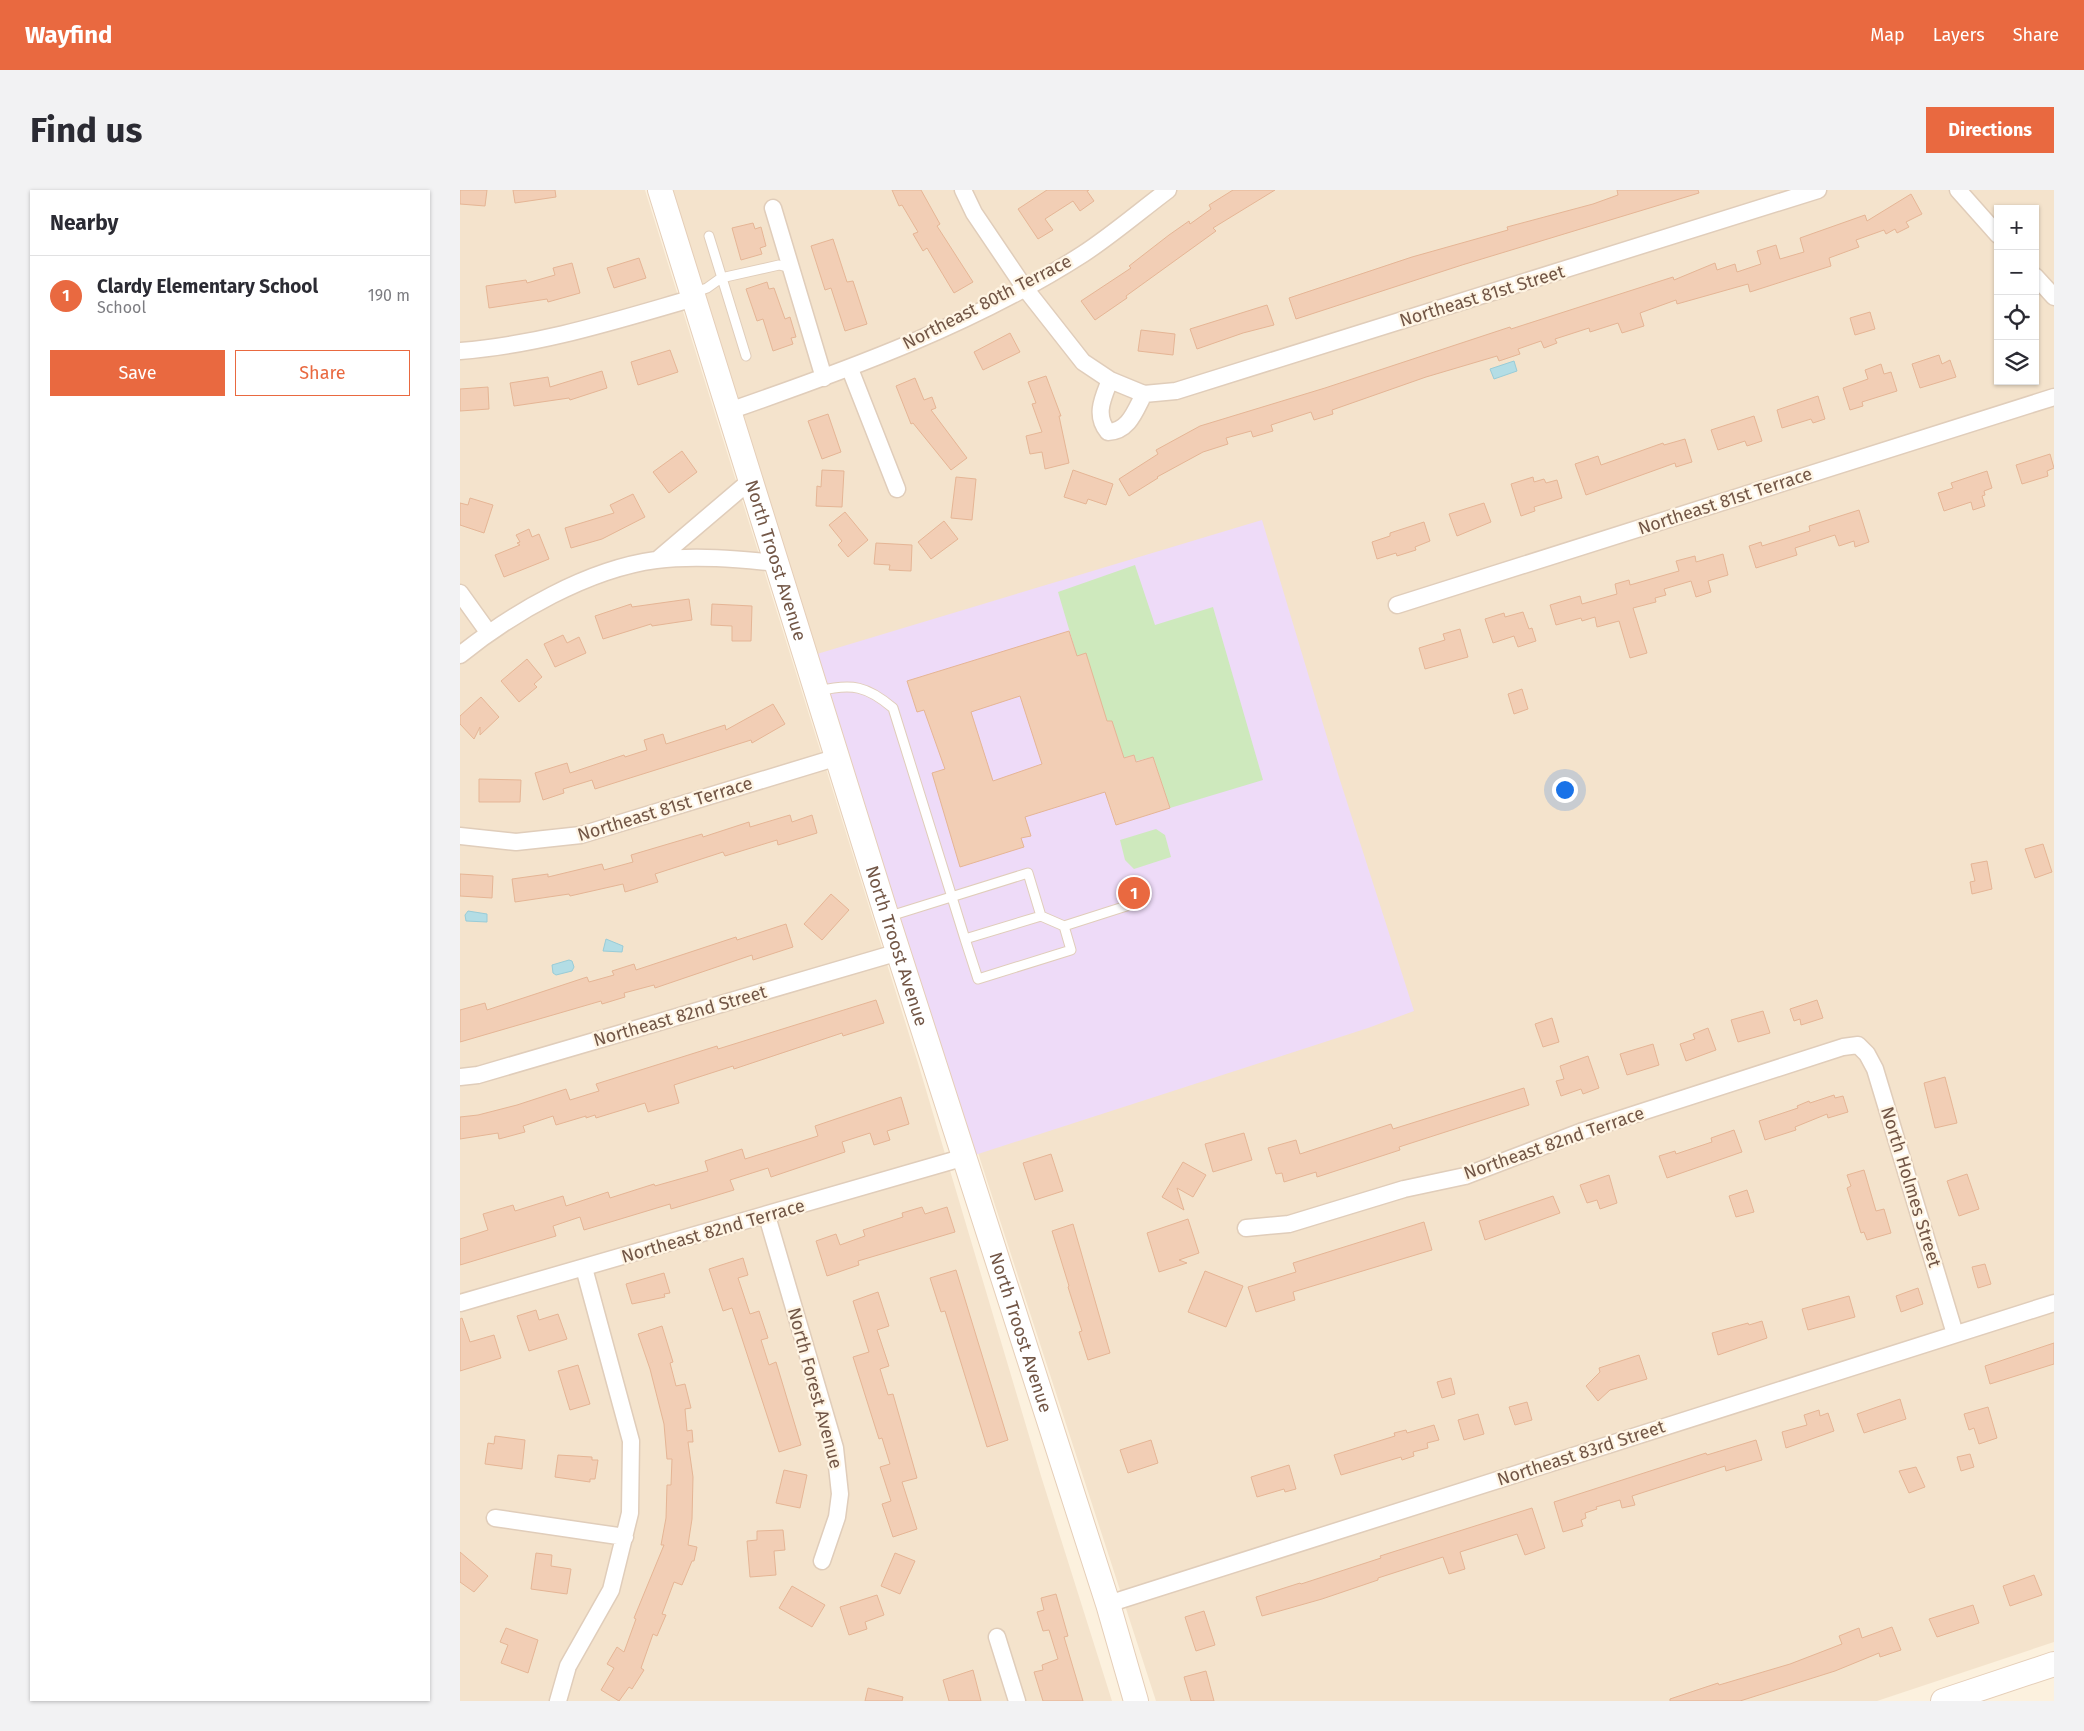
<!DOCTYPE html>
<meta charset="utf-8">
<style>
:root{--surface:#fff;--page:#f2f2f3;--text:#2b2b33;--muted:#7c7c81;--line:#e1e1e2;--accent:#e96940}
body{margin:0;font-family:"Fira Sans",sans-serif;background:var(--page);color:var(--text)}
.controls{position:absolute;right:15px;top:15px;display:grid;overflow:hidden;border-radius:0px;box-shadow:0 1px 4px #0004}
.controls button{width:45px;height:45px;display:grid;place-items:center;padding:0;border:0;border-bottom:1px solid var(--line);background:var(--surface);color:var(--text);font:25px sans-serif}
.you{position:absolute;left:1104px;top:599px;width:18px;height:18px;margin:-12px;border:4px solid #fff;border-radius:50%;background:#1a73e8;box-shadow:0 0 0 8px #1a73e833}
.badge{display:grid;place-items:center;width:32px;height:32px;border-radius:50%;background:var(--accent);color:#fff;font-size:16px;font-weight:700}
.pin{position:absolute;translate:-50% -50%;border:2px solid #fff;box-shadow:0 1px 5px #0006}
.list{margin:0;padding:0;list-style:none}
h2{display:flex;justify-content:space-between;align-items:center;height:65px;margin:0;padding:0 20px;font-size:21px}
h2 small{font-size:16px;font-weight:400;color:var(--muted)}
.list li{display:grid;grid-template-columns:32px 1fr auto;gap:15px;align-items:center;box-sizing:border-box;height:80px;padding:0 20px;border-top:1px solid var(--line)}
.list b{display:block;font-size:19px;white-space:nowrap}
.list p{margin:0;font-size:16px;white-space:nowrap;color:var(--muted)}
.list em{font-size:16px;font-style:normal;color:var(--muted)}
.actions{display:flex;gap:10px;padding:15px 20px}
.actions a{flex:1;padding:11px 0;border:1px solid var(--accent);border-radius:0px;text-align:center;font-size:18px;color:var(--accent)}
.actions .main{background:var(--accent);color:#fff}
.icon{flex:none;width:28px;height:28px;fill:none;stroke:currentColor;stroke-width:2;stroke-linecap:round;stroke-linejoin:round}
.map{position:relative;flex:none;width:1594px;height:1511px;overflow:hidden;border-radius:0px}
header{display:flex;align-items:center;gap:30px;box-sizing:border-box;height:70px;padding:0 25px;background:var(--accent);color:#fff}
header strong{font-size:24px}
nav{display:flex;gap:28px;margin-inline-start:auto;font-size:18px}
.intro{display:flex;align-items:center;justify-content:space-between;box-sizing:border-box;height:120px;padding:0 30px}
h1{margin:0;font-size:35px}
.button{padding:12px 22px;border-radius:0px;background:var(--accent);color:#fff;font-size:18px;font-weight:700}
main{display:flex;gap:30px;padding:0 30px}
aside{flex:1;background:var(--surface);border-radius:0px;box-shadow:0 1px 4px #0004}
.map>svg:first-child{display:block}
</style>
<header>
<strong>Wayfind</strong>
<nav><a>Map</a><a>Layers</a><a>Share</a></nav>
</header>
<div class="intro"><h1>Find us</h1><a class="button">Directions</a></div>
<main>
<aside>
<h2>Nearby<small></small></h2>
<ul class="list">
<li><span class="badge">1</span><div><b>Clardy Elementary School</b><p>School</p></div><em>190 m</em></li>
</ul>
<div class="actions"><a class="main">Save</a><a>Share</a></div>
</aside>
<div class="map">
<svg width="1594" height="1511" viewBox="0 0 1594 1511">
<rect width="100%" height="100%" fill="#fcf1de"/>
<!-- residential -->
<path fill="#f4e3cc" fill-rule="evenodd" d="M0,0h185l273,873 123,413 71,225h-652z
M211,0h1383v1452l-177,59h-721l-340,-1047zM1538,19h37v172h-37z"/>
<!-- education -->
<path fill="#eedbf8" d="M802,330l76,254 76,237 -46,17 -393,127 -158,-501z"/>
<!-- green -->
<path fill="#cee9bd" d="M675,375l20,60 58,-18 50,173 -93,28 -17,-51 -17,4 -2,-6 -10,3 -12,-37h-5l-30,-65 -19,-64z
M696,639l9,6 6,22 -37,12 -9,-9 -5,-20z"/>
<!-- water -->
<path fill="#b3dde5" stroke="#99ccd7" d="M1054,171l3,10 -23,8 -4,-10z
M8,721l19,3v8l-21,-1 -1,-6z
M146,749l17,7 -1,6 -19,-1z
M109,770l3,1 2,6 -2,4 -16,4 -3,-2 -1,-8z"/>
<!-- building -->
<path fill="#f2ceb5" stroke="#e5b595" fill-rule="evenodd" d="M0,0h27l-2,16 -25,-2z
M53,0h42l1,7 -41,6z
M432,0h29l19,34 -3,2 36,56 -19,11 -27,-45 -4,3 -10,-17 5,-2 -16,-27 -3,1z
M587,0h42l-2,1 7,10 -14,10 -7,-10 -28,18 8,11 -15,9 -20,-30z
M773,0h42l-62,38 3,3 -90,65 1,2 -32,22 -14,-19 50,-33 -2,-2 40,-31 20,-14 1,3 21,-15 -2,-4z
M1157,0h81l1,3 -237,72 -166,54 -7,-21 123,-41 96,-27 -1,-3 86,-23 25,-9z
M1451,4l11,20 -16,8 3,5 -12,6 -2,-4 -9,5 -2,-4 -28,10 3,7 -30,11 2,8 -81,26 -2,-8 -71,20 -1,-4 -36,13 4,13 -22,7 -4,-10 -28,9 -1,-4 -34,11 2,4 -13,5 -3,-7 -23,8 2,5 -21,7 -2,-5 -71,21 -94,33 1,4 -19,6 -3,-8 -40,13 2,6 -20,6 -2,-6 -25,7 2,6 -25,8 -46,25 1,1 -29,18 -10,-17 39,-25 -2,-4 44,-24 125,-38 185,-61 1,2 162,-52 1,3 41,-17 2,7 18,-6 2,8 24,-8 -4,-13 19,-6 4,14 24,-7 -4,-14 65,-23 2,6z
M293,33l2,6 6,-2 5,19 -6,2 2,6 -21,6 -9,-32z
M373,49l14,43 6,-1 14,43 -22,7 -14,-43 -6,2 -14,-44z
M179,68l7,20 -32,10 -7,-20z
M112,73l8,30 -32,9 -1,-3 -58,9 -3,-22 40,-6 1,3 28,-8 -2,-7z
M307,92l2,7 5,-1 11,31 5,-2 6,20 -5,1 2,6 -20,7 -10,-32 -6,2 -11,-32z
M807,115l7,20 -31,8 -46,16 -7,-20z
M1410,122l5,17 -20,6 -5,-17z
M681,140l34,4 -2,21 -35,-4z
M550,143l10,19 -37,18 -9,-18z
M210,160l8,22 -40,13 -7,-23z
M1479,165l3,9 8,-4 6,17 -36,11 -8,-24z
M1421,174l3,10 7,-2 6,19 -35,11 1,4 -13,4 -7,-22 25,-9 -3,-9z
M142,181l5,17 -37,12 -1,-2 -55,8 -4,-23 38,-6 2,10z
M586,186l15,40h-2l10,47 -24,6 -3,-17 -12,2 -4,-18 16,-4 -10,-28 4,-1 -8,-21z
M455,188l9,22 8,-3 4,11 -5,2 36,48 -16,12 -38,-47 -2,1 -15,-38z
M28,197l1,22 -29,2v-22z
M1358,206l7,23 -12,4 -2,-4 -29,9 -5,-18z
M368,224l13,38 -19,7 -14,-38z
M1294,226l8,25 -15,5 -2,-5 -27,9 -7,-20z
M1225,249l7,23 -16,5 -1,-4 -89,32 -11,-31 23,-8 3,9 62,-22 1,2z
M222,261l15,21 -28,21 -16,-21z
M1590,264l4,14 -7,3 1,5 -26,8 -6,-19z
M362,280l22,1 -2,36 -26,-1 1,-20 4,1z
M613,280l40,14 -7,21 -18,-6 -2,5 -22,-7z
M1527,281l5,17 -8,3 1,4 -3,1 3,10 -12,4 -2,-8 -27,9 -6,-18 15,-5 -2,-5z
M496,287l20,2 -4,41 -21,-2z
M1073,287l1,5 10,-3 2,4 11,-3 5,18 -28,9 1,4 -14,5 -10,-32z
M173,304l12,23 -43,22 -31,9 -6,-20 49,-15 -4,-8z
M10,308l23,7 -9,28 -24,-8v-22l8,2z
M1024,313l7,19 -34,14 -8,-22z
M1399,320l10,32 -14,5 -1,-6 -15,5 -4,-11 -40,13 2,7 -41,13 -7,-22 12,-4 1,4 48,-15 -1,-5z
M385,322l23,28 -20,17 -10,-12 4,-4 -13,-16z
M484,331l14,18 -27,20 -13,-17z
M964,332l6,19 -15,6 1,3 -19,6 -1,-3 -19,6 -5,-17 18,-6v-3z
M69,339l3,8 7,-3 10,25 -45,18 -9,-22 25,-10 -3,-2 3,-1 -4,-7z
M416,353l36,2 -1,26 -22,-1 1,-5 -16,-1z
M1263,364l5,21 -20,6 3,11 -15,5 -5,-16 -27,8 2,6 -11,3 1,4 -23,6 14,45 -17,5 -11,-37 -22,6 -2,-10 -13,4 -1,-3 -25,7 -6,-20 30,-9 2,8 35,-10 -2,-10 14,-4 1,5 49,-14 -3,-10 19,-5 1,6z
M229,409l3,21 -40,6 -1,-2 -48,15 -8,-23 36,-12 1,3z
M252,414l40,2 -1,35h-19v-15l-21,-1z
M1063,422l6,17 3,-1 4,13 -18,6 -4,-11 -21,7 -8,-24 19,-6 1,4z
M1000,439l8,28 -43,12 -6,-21 26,-8 -2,-6z
M609,441l8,25 9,-3 21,68h5l12,37 10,-3 2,7 17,-5 17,51 -54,17 -11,-33 -80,25 6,19 -10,2 3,9 -64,20 -28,-94 13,-4 -21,-59 -7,2 -10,-31zM560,506l22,68 -49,17 -22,-69z
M103,445l4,8 12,-6 7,16 -31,14 -11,-23z
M67,469l15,18 -8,7 3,3 -18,15 -18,-21z
M1062,499l6,20 -14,5 -6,-20z
M21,507l18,20 -19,18v-8l-6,12 -14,-15v-8z
M313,514l12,20 -33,19 -1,-3 -156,49 -3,-9 -29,9 1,4 -21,7 -8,-27 32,-10 3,10 54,-18 1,2 22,-7 -3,-10 19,-6 3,10 59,-19 1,5z
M19,589l42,1 -1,22h-41z
M330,625l2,7 20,-7 5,18 -39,12 -1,-5 -52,16 -2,-4 -68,22 3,8 -33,10 -2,-8 -53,12 -1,-2 -54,8 -3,-23 36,-5v3l54,-13 2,6 29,-8 -2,-7 71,-21 1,3 46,-15 1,5z
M1583,654l9,28 -17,6 -10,-29z
M1527,671l5,28 -20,5 -2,-12 5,-1 -4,-17z
M0,684l33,2 -1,22 -32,-2z
M371,704l18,16 -27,30 -18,-16z
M326,734l7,23 -40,13 -1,-5 -97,33 -1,-3 -30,8 1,4 -23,7 -1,-3 -141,41v-32l25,-7 2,7 100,-33 2,5 25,-7 -2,-4 22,-7 2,6 100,-33 1,3z
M416,810l8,23 -41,13 -1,-3 -108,36 -1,-3 -59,19 5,18 -31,9 -3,-9 -49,15 -1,-3 -9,3v-2l-30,9 -3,-9 -30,10 2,6 -26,7 -1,-6 -38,6v-22l18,-2 39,-10 49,-16 4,11 29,-9 -3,-7 121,-38 1,3z
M1357,810l6,18 -22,7 -1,-6 -6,2 -4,-12z
M1303,821l7,22 -32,9 -7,-22z
M1092,828l7,24 -16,5 -8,-23z
M1248,838l8,22 -30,11 -6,-17 15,-5 -2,-5z
M1193,854l6,21 -32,10 -7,-21z
M1128,866l11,32 -16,6 -2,-5 -20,7 -5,-15 8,-2 -4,-13z
M1485,887l12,46 -22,5 -11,-45z
M1064,898l5,17 -130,42 1,3 -83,27 -1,-5 -32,10 -2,-9 -6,1 -8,-26 28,-8 4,14 91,-30 2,5z
M1374,905l1,3 8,-2 5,16 -20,6 -1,-4 -32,13 1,3 -31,10 -6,-19 39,-13 -1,-2 12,-5 1,2z
M441,907l8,27 -22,7 3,9 -16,5 -4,-12 -28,9 3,10 -74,25 -3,-9 -38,12 4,10 -63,19 -1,-5 -86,26 -4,-13 -27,9 3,10 -96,29v-26l28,-9 -5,-16 30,-9 2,6 48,-15 3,10 42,-14 2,6 44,-14 1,2 53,-15 -3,-10 37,-12 3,10 73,-23 -3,-10z
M1274,940l8,22 -75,26 -8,-22 16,-5 1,3 36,-12 -1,-4z
M784,943l8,27 -39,12 -8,-28z
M591,964l12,37 -28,9 -12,-37z
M723,972l23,13 -13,22 -16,-9 7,22 -22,-13z
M1404,980l12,41 8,-2 7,24 -24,7 -3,-8 -3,1 -14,-45 4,-2 -4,-11z
M1507,984l12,35 -20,7 -12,-35z
M1149,985l8,28 -17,6 -3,-9 -10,3 -7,-18z
M1287,1000l7,22 -18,5 -7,-21z
M1093,1006l7,17 -75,27 -6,-19z
M462,1017l3,7 22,-7 8,25 -97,29 1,4 -32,11 -11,-35 20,-7 4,11 25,-9 -2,-6 40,-13 -1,-4z
M728,1029l11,34 -20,7 8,3 -28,9 -12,-39z
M964,1032l8,28 -139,42 2,8 -39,12 -8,-25 48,-15 -3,-9z
M613,1034l37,129 -22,7 -9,-28 3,-1 -14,-44 1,-1 -17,-55z
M283,1068l5,17 -10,3 12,36 9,-3 9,27 -7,2 8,25 7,-3 25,83 -22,7 -47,-144 -9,3 -14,-42z
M1525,1074l6,20 -13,4 -6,-21z
M496,1080l52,170 -21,7 -42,-136 -4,1 -11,-34z
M745,1081l38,15 -17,41 -38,-15z
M204,1083l6,20 -6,1 1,3 -33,7 -6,-20z
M1458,1098l5,16 -22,8 -5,-16z
M418,1102l11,34 -12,4 12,36 -9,3 8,26 5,-1 24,84 -15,4 15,47 -24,8 -11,-33 9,-3 -11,-34 10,-3 -8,-26 -3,1 -26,-82 16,-5 -16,-51z
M1389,1106l6,21 -47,13 -6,-21z
M76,1120l3,10 19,-6 9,25 -38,12 -12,-35z
M2,1128l8,24 24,-7 7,23 -41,13v-52z
M1302,1131l5,17 -49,17 -6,-22 36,-10 1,2z
M202,1136l11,36 -3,1 6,23 9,-2 6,24 -6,1 2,22 5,-1 1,12h-5l5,35 -1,42 -4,26 9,2 -3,14h-2l-10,24 -8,-3 -12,32 4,1 -9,21 -4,-2 -12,34 3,2 -12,19 -3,-2 -10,14 -18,-11 13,-22 -7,-4 10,-17 7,5 12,-33 -2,-1 30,-73h-3l5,-27 1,-33h4l1,-26h-5l-3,-35 -14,-55 -12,-35z
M1594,1153v21l-64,20 -5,-18z
M1179,1165l8,24 -37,11 -12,11 -12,-15 14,-14 -1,-4z
M118,1175l12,39 -20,6 -12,-39z
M991,1188l4,16 -13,4 -5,-16z
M1440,1209l6,20 -42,14 -7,-19z
M1067,1212l5,18 -17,5 -6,-18z
M1528,1217l9,31 -18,6 -5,-16 -5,2 -5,-16z
M1359,1220l1,6 8,-3 6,18 -48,17 -4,-16 25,-7 -3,-10z
M1018,1224l6,20 -20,6 -6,-20z
M974,1235l5,15 -12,3 1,5 -15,4 1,4 -12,4 -1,-3 -60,18 -7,-20 61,-19 -1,-3 12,-3 1,3z
M35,1246l30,4 -3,29 -37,-5 3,-21 6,1z
M691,1250l7,23 -30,10 -8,-23z
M1296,1250l6,20 -36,11 -1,-5 -93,30 3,9 -13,3 -2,-8 -24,7 1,2 -12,4 1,5 -5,2 2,6 -20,6 -9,-30 152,-49 1,2z
M1510,1264l4,13 -13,4 -4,-14z
M98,1265l34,2v3h6l-3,19h-5v3l-35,-5z
M829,1275l7,24 -11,3 -1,-3 -27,8 -6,-20z
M1456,1277l9,20 -16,6 -10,-22z
M324,1280l23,5 -7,33 -24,-5z
M1072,1318l13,40 -20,7 -8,-21 -57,18 5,17 -16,5 -6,-17 -65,21v2l-56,19 -60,17 -6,-19 44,-14 1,1 80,-26 -1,-2z
M323,1340l2,20 -11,1 2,24 -26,2 -3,-36 10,-1v-9z
M0,1362l28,24 -14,16 -14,-10z
M76,1363l16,2 -1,11 20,3 -4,25 -36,-5z
M435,1363l20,8 -15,33 -19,-8z
M1574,1385l8,20 -32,11 -7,-20z
M332,1396l33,19 -13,22 -33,-19z
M596,1404l12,42 -4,1 19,64h-40l-9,-29 9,-2 -1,-5 16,-6 -9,-29 -6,1 -6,-19 7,-2 -3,-12z
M417,1405l7,20 -19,7 2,7 -18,6 -9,-28z
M1513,1415l6,18 -42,14 -8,-18z
M744,1421l11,34 -19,6 -11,-34z
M1432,1437l9,23 -21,7 -1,-4 -44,18 -95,30h-70v-2l48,-16 1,2 71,-21 52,-20 -3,-8 20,-8 3,10z
M46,1438l32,12 -10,33 -27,-10 7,-18 -8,-3z
M513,1480l8,31h-32l-6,-21z
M746,1481l8,30h-23l-7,-24z
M408,1498l35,9 -1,4h-37z"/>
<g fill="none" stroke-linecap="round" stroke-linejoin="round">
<defs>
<path id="lane" d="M249,46l37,120
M233,103l14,-5 14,-10 58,-13 12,3
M359,501c33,-8 48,-5 74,17l72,231 76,-23 -13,-43 -141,44
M604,736l75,-24
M505,749l13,40 93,-29 -7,-24 -23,-10"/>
<path id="street" d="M503,0l11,23 50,74 59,75 27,18 34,14 32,-3 642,-201
M1498,0l40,45
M313,18l51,170
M1575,86l19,21
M0,161c80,-6 157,-31 234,-53
M390,179l47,120
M650,190c-7,18 -16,35 -2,52 21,-1 27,-21 36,-38
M269,221c121,-42 245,-87 354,-157 29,-19 57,-43 85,-64
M197,370l94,-80
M0,403l28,39
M937,415l657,-208
M0,465c52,-42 128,-86 196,-95 40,-5 81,-1 121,3
M0,646l56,6 65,-7 257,-78
M0,887l18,-2 421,-123
M307,1026l68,232 5,46 -3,23 -15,44
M786,1038l43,-4 115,-35 61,-13 118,-45 260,-84 15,-2 9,9 8,15 80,265
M0,1113l505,-146
M35,1328l130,19
M648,1414l946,-301
M537,1447l20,64
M98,1511l10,-35 43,-76 19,-77 1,-72 -47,-173"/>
<g id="secondary">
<path id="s1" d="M200,0l227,727 221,687 28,97"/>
<path d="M1483,1511l111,-37"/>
</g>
</defs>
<!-- lane casing -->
<use href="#lane" stroke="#e0cdba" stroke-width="11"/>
<!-- street casing -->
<use href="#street" stroke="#e0cdba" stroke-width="19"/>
<!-- secondary casing -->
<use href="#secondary" stroke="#e5ceb8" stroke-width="26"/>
<!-- lane -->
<use href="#lane" stroke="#fff" stroke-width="9"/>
<!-- street -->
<use href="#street" stroke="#fff" stroke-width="16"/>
<!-- secondary -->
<use href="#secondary" stroke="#fff" stroke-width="24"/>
</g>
<g text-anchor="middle" stroke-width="4.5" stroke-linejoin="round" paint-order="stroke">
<!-- street labels -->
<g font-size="18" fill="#725646" stroke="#fff5e4">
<text transform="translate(1022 106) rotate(-17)" y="6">Northeast 81st Street</text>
<text transform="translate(527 112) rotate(-27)" y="6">Northeast 80th Terrace</text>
<text transform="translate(1265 311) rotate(-18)" y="6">Northeast 81st Terrace</text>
<text dy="6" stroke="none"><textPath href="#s1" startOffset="388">North Troost Avenue</textPath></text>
<text transform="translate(205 619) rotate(-17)" y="6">Northeast 81st Terrace</text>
<text dy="6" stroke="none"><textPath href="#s1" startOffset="792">North Troost Avenue</textPath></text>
<text transform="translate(220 826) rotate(-16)" y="6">Northeast 82nd Street</text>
<text transform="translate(1094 953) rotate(-19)" y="6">Northeast 82nd Terrace</text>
<text transform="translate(1451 997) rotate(73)" y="6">North Holmes Street</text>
<text transform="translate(253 1041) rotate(-16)" y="6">Northeast 82nd Terrace</text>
<text dy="6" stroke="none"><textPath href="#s1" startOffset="1198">North Troost Avenue</textPath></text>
<text transform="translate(355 1198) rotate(75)" y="6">North Forest Avenue</text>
<text transform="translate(1121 1263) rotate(-18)" y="6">Northeast 83rd Street</text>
</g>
</g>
</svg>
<div class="controls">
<button>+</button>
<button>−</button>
<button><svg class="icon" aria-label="locate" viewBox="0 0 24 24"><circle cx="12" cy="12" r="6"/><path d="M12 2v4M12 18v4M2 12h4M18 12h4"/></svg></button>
<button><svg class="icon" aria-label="layers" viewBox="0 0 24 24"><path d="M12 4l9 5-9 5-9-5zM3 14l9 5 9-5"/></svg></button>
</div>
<div class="you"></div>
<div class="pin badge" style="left:674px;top:703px">1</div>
</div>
</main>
